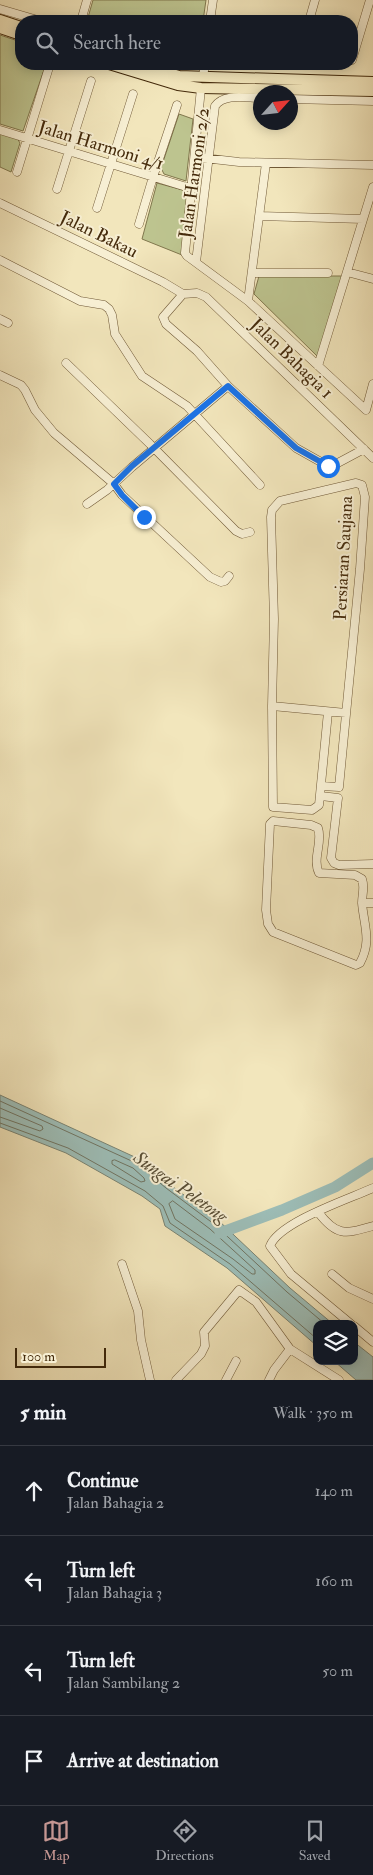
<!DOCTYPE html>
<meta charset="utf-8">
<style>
:root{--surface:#171b24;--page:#20242c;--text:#f1f3f6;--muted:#9ea1a6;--line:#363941;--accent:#c59692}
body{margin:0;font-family:"IM FELL Double Pica",serif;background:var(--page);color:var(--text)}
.controls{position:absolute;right:15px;bottom:15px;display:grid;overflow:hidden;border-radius:10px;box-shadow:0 2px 12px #0003}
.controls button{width:45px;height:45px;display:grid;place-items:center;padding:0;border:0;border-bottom:1px solid var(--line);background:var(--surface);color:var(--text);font:25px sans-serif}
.compass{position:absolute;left:253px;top:85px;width:45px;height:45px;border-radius:50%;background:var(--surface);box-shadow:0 2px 12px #0003;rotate:63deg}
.scale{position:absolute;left:15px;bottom:12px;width:91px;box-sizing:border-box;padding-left:5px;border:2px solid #442a0b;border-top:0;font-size:14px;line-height:18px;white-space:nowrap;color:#442a0b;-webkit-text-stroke:4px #f7efd3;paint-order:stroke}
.stop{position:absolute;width:15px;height:15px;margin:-11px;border:4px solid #1a73e8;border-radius:50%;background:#fff}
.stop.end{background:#1a73e8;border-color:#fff;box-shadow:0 1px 5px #0008}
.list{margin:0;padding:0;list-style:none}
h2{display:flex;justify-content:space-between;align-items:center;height:65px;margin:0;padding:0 20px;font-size:21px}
h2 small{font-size:16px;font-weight:400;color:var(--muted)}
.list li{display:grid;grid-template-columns:32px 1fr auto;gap:15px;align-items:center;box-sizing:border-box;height:90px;padding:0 20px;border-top:1px solid var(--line)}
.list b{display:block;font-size:19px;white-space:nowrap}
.list p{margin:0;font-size:16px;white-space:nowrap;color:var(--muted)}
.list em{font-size:16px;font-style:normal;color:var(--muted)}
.icon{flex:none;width:28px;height:28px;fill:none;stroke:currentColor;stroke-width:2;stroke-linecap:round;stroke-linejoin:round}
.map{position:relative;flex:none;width:373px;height:1380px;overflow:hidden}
.search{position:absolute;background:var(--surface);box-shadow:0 2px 12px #0003;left:15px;right:15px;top:15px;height:55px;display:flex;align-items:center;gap:12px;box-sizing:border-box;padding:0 18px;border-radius:20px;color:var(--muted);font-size:19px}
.sheet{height:425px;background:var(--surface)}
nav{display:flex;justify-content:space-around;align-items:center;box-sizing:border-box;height:70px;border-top:1px solid var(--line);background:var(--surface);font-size:14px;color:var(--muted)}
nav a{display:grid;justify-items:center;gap:2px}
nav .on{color:var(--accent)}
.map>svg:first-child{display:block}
</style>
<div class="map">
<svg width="373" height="1380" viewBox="0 0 373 1380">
<rect width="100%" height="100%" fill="#f2e6bc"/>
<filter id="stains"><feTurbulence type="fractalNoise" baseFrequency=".004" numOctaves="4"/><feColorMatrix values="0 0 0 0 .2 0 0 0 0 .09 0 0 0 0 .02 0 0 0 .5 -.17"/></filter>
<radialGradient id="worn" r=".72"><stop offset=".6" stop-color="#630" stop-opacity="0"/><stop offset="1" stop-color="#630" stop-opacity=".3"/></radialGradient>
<!-- green -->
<path fill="#bdc48f" stroke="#80774d" d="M93,0h113l-3,21h-116z
M0,35l21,7v22h25l-23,67 -23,-7z
M179,114l14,5 -7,62 -22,-7 -3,-6z
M0,133l17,5 3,5 -9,29 -11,-5z
M157,183l33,9 -8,63 -40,-16z
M259,276h83l-24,81 -64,-63z"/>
<!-- water -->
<path fill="#9dbeb8" stroke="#798373" d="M0,1095l139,64 30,25 49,36 72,68 43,36h-16v22l-90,-78 -62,-42 -5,-17 -18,-13 -76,-43 -66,-26z
M354,1342l19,15v23h-17l-22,-19h20z"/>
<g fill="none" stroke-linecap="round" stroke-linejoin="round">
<!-- shore -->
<path stroke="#707462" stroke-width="1" d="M0,1101l136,62 30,25 48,36 73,68 38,32
M0,1108l42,18 1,3 -3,2 -40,-14
M0,1123l68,25 77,43 18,15 7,17 60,41 87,75
M115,1160l18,8 11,10 1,3 -4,1 -29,-18v-3z
M173,1201l37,28 45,41v4h-3l-19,-15 -58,-40 -6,-15z"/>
<!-- river -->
<path stroke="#9dbeb8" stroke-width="11" d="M220,1233l62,-23 53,-23 38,-24"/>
<defs>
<path id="minor" d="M0,9l41,12
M81,21l6,-21
M210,21l3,-21
M309,21l6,-21
M352,60l18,-60
M203,77l2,-13
M201,88l-16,165 2,3 61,45 118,109 7,-26
M290,99l83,2
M0,130l193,59
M195,157l44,5 134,3
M17,172l33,-108
M57,189l34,-108
M0,203l163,79 20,12
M97,208l36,-114
M259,216l104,3
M139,224l14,-47 24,-72
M0,260l80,41 24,4 5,4 3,6 3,19 27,42 45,30 73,79
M196,262l19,-156c9,-13 31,-8 45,-8
M347,272l26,7
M252,273h76
M183,294l-20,23 3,7 31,27 31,35 68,62 32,18 6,-1 30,-16
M183,294l14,-1 9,4 167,161
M248,301l18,-138
M0,319l8,4
M66,363l84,81 86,87 6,3 8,-2
M318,366l55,-179
M0,375l21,10 4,5 10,20 19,23 60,51 8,11 88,82 11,5 4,-1 4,-5
M87,504l20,-14 25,-23 96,-81
M272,706l74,7
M321,786l18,1 21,-218 5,-72 -3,-12 -6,-2 -76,18 -8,9 -1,7 3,102 -2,87 1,101 39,3 7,-5 9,-93
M321,796l17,2 -7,60 3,5 5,2 34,-1
M273,821l38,4 7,3c5,14 -6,31 1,45l36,2 7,4c3,8 0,16 0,24 2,23 10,38 -2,60l-4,2 -83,-33 -5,-8 -2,-14 4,-86z
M362,903h11
M318,1212c19,25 27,22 55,14
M122,1264l16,47 3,29 9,40
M332,1274l17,14 24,11
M351,1324l-60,-50 -21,-28c9,-24 79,-47 103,-58
M354,1326l19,16
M176,1380l25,-26 4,-8 -1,-14 35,-42 17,12 34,47 49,31
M226,1380l10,-19
M269,1380l5,-10 16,-21"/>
<path id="major" d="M0,20l21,7
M0,28l21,7
M109,64l69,21 23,3 172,3
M139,64l40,12 194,6"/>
</defs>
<!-- minor casing -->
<use href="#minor" stroke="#705937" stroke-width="9"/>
<!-- major casing -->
<use href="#major" stroke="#442a0b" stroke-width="12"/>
<!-- minor -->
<use href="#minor" stroke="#f7efd3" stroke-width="8"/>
<!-- major -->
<use href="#major" stroke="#f2e6bc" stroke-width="10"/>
</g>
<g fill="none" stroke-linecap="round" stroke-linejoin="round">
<!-- route -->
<path stroke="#1a73e8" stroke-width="6" d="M144,517l-22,-22 -8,-11 18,-18 96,-80 68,62 32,18"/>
</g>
<g text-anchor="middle" stroke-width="4" stroke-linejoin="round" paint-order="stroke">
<!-- street labels -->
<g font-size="18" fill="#442a0b" stroke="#f7efd3">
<text transform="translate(101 145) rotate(17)" y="6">Jalan Harmoni 4/1</text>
<text transform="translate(194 173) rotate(-82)" y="6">Jalan Harmoni 2/2</text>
<text transform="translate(99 234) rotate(26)" y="6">Jalan Bakau</text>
<text transform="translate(292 358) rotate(44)" y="6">Jalan Bahagia 1</text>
<text transform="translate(343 558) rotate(-87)" y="6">Persiaran Saujana</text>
</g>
<!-- water labels -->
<g font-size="19" font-style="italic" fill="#5a4f36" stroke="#f7efd3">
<text transform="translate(181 1186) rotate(35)" y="7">Sungai Peletong</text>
</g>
</g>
<rect width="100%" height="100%" filter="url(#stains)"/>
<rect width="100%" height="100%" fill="url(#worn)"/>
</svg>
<div class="controls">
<button><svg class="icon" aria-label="layers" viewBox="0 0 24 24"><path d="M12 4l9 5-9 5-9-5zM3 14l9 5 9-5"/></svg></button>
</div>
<svg class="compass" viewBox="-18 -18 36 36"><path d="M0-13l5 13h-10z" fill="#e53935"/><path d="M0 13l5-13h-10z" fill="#9ea1a6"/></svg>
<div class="scale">100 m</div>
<div class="stop" style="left:328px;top:466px"></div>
<div class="stop end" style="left:144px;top:517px"></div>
<div class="search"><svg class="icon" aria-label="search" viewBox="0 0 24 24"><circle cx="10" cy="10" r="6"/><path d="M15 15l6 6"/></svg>Search here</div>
</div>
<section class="sheet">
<h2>5 min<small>Walk · 350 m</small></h2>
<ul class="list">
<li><svg class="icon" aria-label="ahead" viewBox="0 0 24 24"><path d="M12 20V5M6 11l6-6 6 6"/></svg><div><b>Continue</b><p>Jalan Bahagia 2</p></div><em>140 m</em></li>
<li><svg class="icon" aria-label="left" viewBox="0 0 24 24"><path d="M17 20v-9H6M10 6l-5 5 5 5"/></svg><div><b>Turn left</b><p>Jalan Bahagia 3</p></div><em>160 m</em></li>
<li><svg class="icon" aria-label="left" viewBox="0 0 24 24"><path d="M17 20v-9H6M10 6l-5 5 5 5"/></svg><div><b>Turn left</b><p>Jalan Sambilang 2</p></div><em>50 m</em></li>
<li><svg class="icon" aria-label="arrive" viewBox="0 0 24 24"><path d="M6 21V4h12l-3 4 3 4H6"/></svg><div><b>Arrive at destination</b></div></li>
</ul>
</section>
<nav>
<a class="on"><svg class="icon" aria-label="map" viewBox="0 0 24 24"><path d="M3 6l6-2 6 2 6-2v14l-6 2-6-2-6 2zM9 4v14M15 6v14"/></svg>Map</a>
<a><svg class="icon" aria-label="directions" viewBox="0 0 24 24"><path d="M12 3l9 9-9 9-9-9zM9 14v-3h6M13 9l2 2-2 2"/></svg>Directions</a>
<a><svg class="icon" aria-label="saved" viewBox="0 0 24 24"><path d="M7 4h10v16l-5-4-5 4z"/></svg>Saved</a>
</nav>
